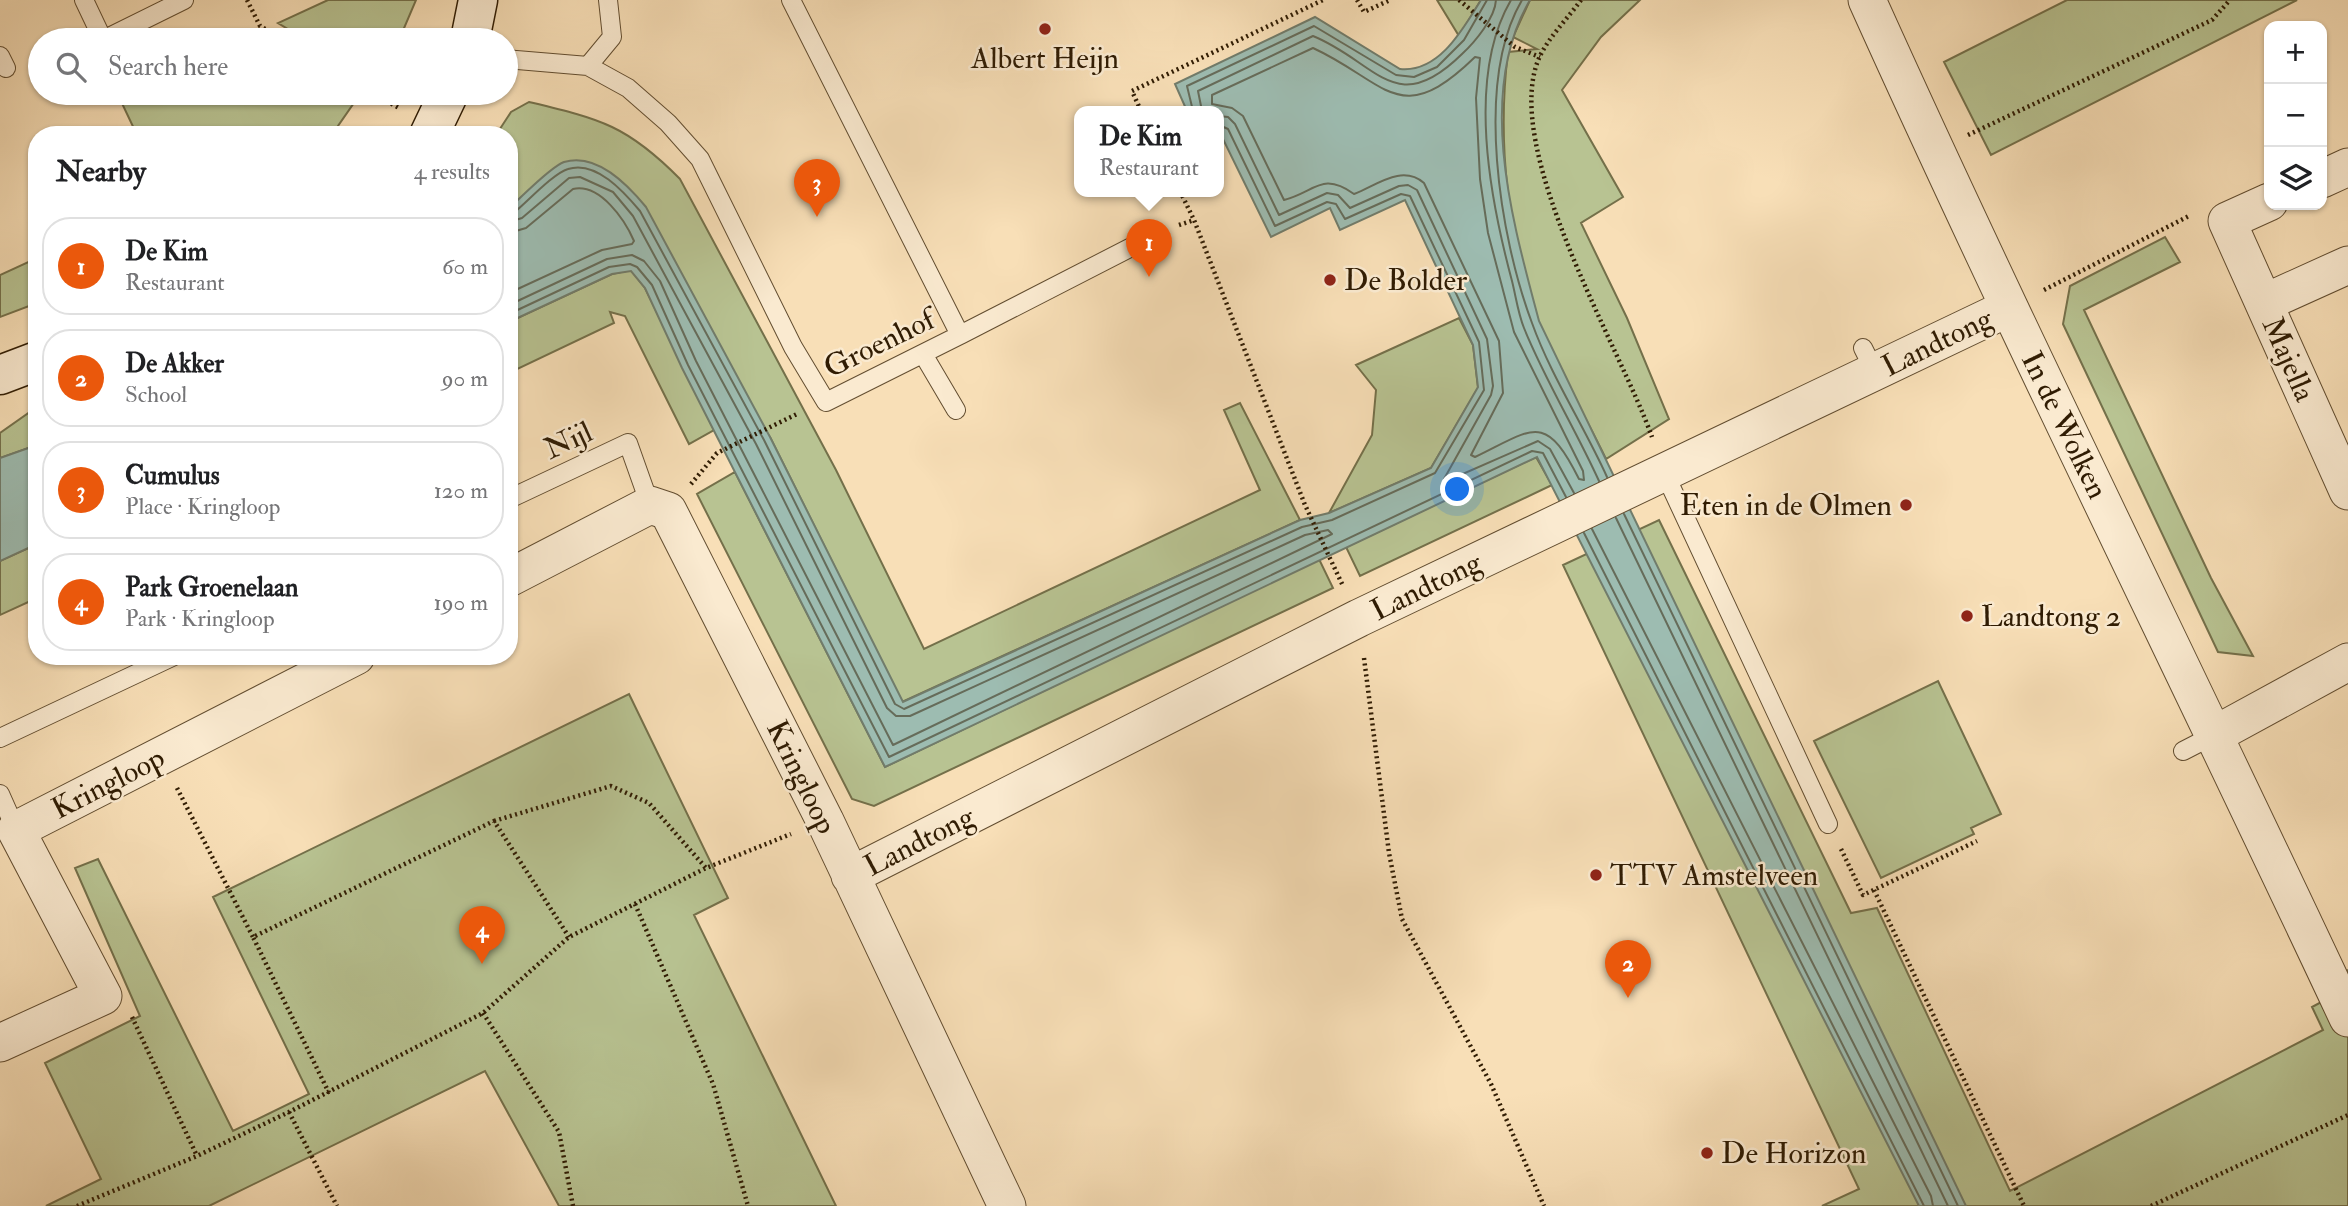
<!DOCTYPE html>
<meta charset="utf-8">
<style>
:root{--surface:#fff;--page:#f6f6f6;--text:#202124;--muted:#757577;--line:#e0e0e0;--accent:#ea580c}
body{margin:0;font-family:"IM FELL Double Pica",serif;background:var(--page);color:var(--text)}
.controls{position:absolute;right:21px;top:21px;display:grid;overflow:hidden;border-radius:14px;box-shadow:0 2px 5px #0004}
.controls button{width:63px;height:63px;display:grid;place-items:center;padding:0;border:0;border-bottom:2px solid var(--line);background:var(--surface);color:var(--text);font:35px sans-serif}
.you{position:absolute;left:1458px;top:490px;width:24px;height:24px;margin:-18px;border:5px solid #fff;border-radius:50%;background:#1a73e8;box-shadow:0 0 0 10px #1a73e833}
.badge{display:grid;place-items:center;width:46px;height:46px;border-radius:50%;background:var(--accent);color:#fff;font-size:23px;font-weight:700}
.pin{position:absolute;translate:-50% -58px;filter:drop-shadow(0 2px 4px #0008)}
.pin::after{content:'';position:absolute;top:37px;width:24px;height:21px;background:inherit;clip-path:polygon(0 0,100% 0,50% 100%)}
.popup{position:absolute;left:1074px;top:106px;width:150px;height:91px;box-sizing:border-box;display:grid;place-content:center;border-radius:14px;background:var(--surface);filter:drop-shadow(0 2px 5px #0005);font-size:23px;white-space:nowrap;color:var(--muted)}
.popup b{font-size:26px;color:var(--text)}
.popup::after{content:'';position:absolute;left:50%;top:100%;margin-left:-14px;border:14px solid transparent;border-top-color:var(--surface)}
.list{margin:0;padding:0;list-style:none}
h2{display:flex;justify-content:space-between;align-items:center;height:91px;margin:0;padding:0 28px;font-size:30px}
h2 small{font-size:23px;font-weight:400;color:var(--muted)}
.list li{display:grid;grid-template-columns:46px 1fr auto;gap:21px;align-items:center;box-sizing:border-box;height:98px;margin:0 14px 14px;padding:0 14px;border:2px solid var(--line);border-radius:28px}
.list b{display:block;font-size:26px;white-space:nowrap}
.list p{margin:0;font-size:23px;white-space:nowrap;color:var(--muted)}
.list em{font-size:23px;font-style:normal;color:var(--muted)}
.icon{flex:none;width:38px;height:38px;fill:none;stroke:currentColor;stroke-width:2;stroke-linecap:round;stroke-linejoin:round}
.map{position:relative;flex:none;width:2348px;height:1206px;overflow:hidden}
.search{position:absolute;background:var(--surface);box-shadow:0 2px 5px #0004;left:28px;top:28px;width:490px;height:77px;display:flex;align-items:center;gap:18px;box-sizing:border-box;padding:0 24px;border-radius:38px;color:var(--muted);font-size:26px}
.panel{position:absolute;background:var(--surface);box-shadow:0 2px 5px #0004;left:28px;top:126px;width:490px;height:539px;border-radius:28px}
.map>svg:first-child{display:block}
</style>
<div class="map">
<svg width="2348" height="1206" viewBox="0 0 2348 1206">
<rect width="100%" height="100%" fill="#f8dfb7"/>
<filter id="stains"><feTurbulence type="fractalNoise" baseFrequency=".00286" numOctaves="4"/><feColorMatrix values="0 0 0 0 .2 0 0 0 0 .09 0 0 0 0 .02 0 0 0 .5 -.17"/></filter>
<radialGradient id="worn" r=".72"><stop offset=".6" stop-color="#630" stop-opacity="0"/><stop offset="1" stop-color="#630" stop-opacity=".3"/></radialGradient>
<!-- green -->
<path fill="#b8c392" stroke="#74704a" stroke-width="2" d="M328,0h88l-17,40h-93l-28,-17z
M1437,0h44l-22,36z
M1530,0h110l-39,37 -39,53 61,107 -42,26 46,95 42,101 -63,40c-21,-44 -51,-93 -68,-139 -30,-86 -41,-178 -30,-268l29,-3 -24,-12z
M2067,0h230l-306,155 -47,-93z
M129,93h222l7,4 -20,29 9,9h-210l-18,-38z
M529,102c71,17 98,23 151,77l156,291 88,179 336,-159 -36,-80 16,-7 60,117 -398,182 -132,-265 -207,-274 -54,45v-73h-13l15,-23z
M2165,237l15,25 -96,48 127,268 42,78 -35,-4 -155,-328 7,-38z
M37,258v45l-37,14v-42z
M631,270l14,18 69,142 -25,14 -64,-128 -15,-4 4,11 -105,50v-51l103,-48z
M1459,318l14,27 5,43 -47,80 -102,45 43,-78 4,-45 -20,-25z
M37,407v38l-37,13v-25z
M1536,457l16,28 -192,91 -14,-29z
M735,472l150,295 434,-208 14,29 -459,218 -22,-7 -155,-305z
M1659,520l192,393 26,-5 133,283 313,-161 -11,-23 28,-15 -7,-15 15,-7v236h-526l37,-17 -296,-624z
M37,544v54l-37,17v-54z
M1938,681l63,133 -30,14 3,6 -93,44 -67,-137z
M629,694l99,204 -34,17 142,291h-277l-74,-135 -276,135h-163l55,-27 -56,-116 95,-47 -65,-148 23,-9 135,272 76,-37 -96,-197z"/>
<!-- water -->
<path fill="#9dbcb1" stroke="#717c6b" stroke-width="2" d="M1481,0h49c-55,94 -17,223 9,321l427,885h-47l-382,-749 -652,310 -203,-399 -37,-80 -14,-17 -19,3 -103,48v-114c13,-11 41,-41 55,-46 33,-10 64,23 82,45l124,230 133,265 397,-182 29,-7 102,-45 47,-81 -5,-42 -68,-145 -65,30 -10,-22 -59,29 -52,-106v-20h-32l-12,-27 140,-67 85,52c39,4 63,-40 81,-69z
M37,445v99l-37,17v-103z"/>
<g fill="none" stroke-linecap="round" stroke-linejoin="round">
<!-- shore -->
<path stroke="#666c5a" stroke-width="2" d="M1511,0c-45,77 -21,199 1,281 4,16 6,32 12,47 21,52 52,102 75,153
M1522,0c-48,82 -22,238 10,323 19,53 52,103 75,154
M1313,48c74,34 86,83 162,9l5,1 -4,40 4,81 8,54 26,99 69,139 1,9 -5,-1c-34,-68 -46,-50 -104,-22l-4,-2 32,-62 -4,-52 -75,-158c-22,-19 -47,2 -70,11 -32,-23 -39,-2 -70,6l-41,-84 -11,-8 -20,-4v-9z
M1193,111l-6,-25 127,-60 82,49 18,2 23,-10 27,-27 23,-40
M1202,111l-4,-20 115,-55c64,26 82,84 149,18 13,-12 33,-36 34,-54
M1219,116l9,1 7,7 44,91 48,-22 11,2 12,13 49,-22 9,-1 9,5 70,149 6,47 -2,9 -47,84 5,1 89,-39 12,8 24,44
M509,213l7,-2c12,-10 38,-38 52,-42 28,-9 56,23 72,42l124,229 131,264 9,5 398,-182 30,-7 103,-47 49,-83 -5,-48 -69,-146 -9,-2 -56,25 -9,-15 -9,-2 -52,24 -47,-97 -9,-4
M509,222l13,-4 47,-40 11,-1 33,15 20,24 123,228 131,264 9,8h14l395,-181 23,-5 4,4 -439,211 -197,-384 -36,-80 -16,-20 -12,-6 -25,4 -98,46
M509,233l17,-5 47,-39c27,-6 52,31 61,52l-2,3 -30,6 -93,43
M509,314l100,-47 21,-3 7,3 15,18 36,80 201,392 643,-306 11,2 23,44
M1624,514l334,692
M1616,518l332,688
M1592,529l339,667 2,10
M1584,533l340,673"/>
<defs>
<path id="lane" d="M84,0l19,40 81,-40
M0,56l6,12
M506,59l82,7 40,22 40,35 32,36 93,188 33,55 134,-67 -169,-335
M588,66l24,-29 -4,-37
M960,335l193,-99
M1863,348l12,24
M923,354l33,56
M1665,474l163,350
M509,499l119,-56 22,62
M0,738l174,-82
M2183,751l33,-17
M0,794l16,36"/>
<path id="street" d="M1867,0c154,342 322,678 481,1018
M2322,179l26,-12
M2269,202l-42,19 121,270
M2264,303l84,-38
M509,578l141,-73 18,6 157,310 182,385
M2216,734l132,-72
M850,876l509,-258 649,-310
M0,1043l103,-47 -87,-166 340,-174"/>
<path id="secondary" d="M470,40l8,-40
M429,135l20,-42
M0,375l37,-14"/>
</defs>
<!-- lane casing -->
<use href="#lane" stroke="#624d30" stroke-width="20"/>
<!-- street casing -->
<use href="#street" stroke="#624d30" stroke-width="39"/>
<!-- secondary casing -->
<use href="#secondary" stroke="#301c03" stroke-width="41"/>
<!-- path -->
<path stroke="#301c03" stroke-width="4.5" stroke-dasharray="2 3.5" stroke-linecap="butt" d="M247,0l13,26 24,14
M1357,0l7,12 26,-12
M1459,0l56,47 25,10
M1581,0c-13,18 -32,37 -41,56 -42,89 81,293 112,381
M372,93l27,15
M1141,111l-9,-20 191,-91
M1968,135l244,-115 18,-20
M1180,191l14,29
M1179,225l15,-5 111,285 38,81
M2044,290l145,-74
M691,484l26,-31 82,-40
M1364,658l25,195 13,66 89,165 53,122
M177,788l76,149
M494,821l117,-35 38,17 57,65
M1841,849l22,46 114,-54
M1874,890l150,316
M635,904l78,180 35,122
M483,1013l76,119 14,74
M132,1017l65,139
M329,1093l-76,-156 241,-116 75,116
M289,1112l48,94
M77,1206l120,-50 92,-44 194,-99 86,-76 137,-69 85,-34
M2151,1206l197,-91"/>
<!-- lane -->
<use href="#lane" stroke="#faead0" stroke-width="18"/>
<!-- street -->
<use href="#street" stroke="#faead0" stroke-width="37"/>
<!-- secondary -->
<use href="#secondary" stroke="#faead0" stroke-width="38"/>
</g>
<!-- markers -->
<g fill="#8f2418" stroke="#faead0" stroke-width="2.5">
<circle cx="1045" cy="29" r="7"/>
<circle cx="1330" cy="280" r="7"/>
<circle cx="1906" cy="505" r="7"/>
<circle cx="1967" cy="616" r="7"/>
<circle cx="1596" cy="875" r="7"/>
<circle cx="1707" cy="1153" r="7"/>
</g>
<g text-anchor="middle" stroke-width="5" stroke-linejoin="round" paint-order="stroke">
<!-- poi labels -->
<g font-size="30" fill="#301c03" stroke="#faead0" text-anchor="start">
<text x="1045" y="68" text-anchor="middle">Albert Heijn</text>
<text x="1344" y="290">De Bolder</text>
<text x="1892" y="515" text-anchor="end">Eten in de Olmen</text>
<text x="1981" y="626">Landtong 2</text>
<text x="1610" y="885">TTV Amstelveen</text>
<text x="1721" y="1163">De Horizon</text>
</g>
<!-- street labels -->
<g font-size="30" fill="#301c03" stroke="#faead0">
<text transform="translate(1937 342) rotate(-26)" y="10">Landtong</text>
<text transform="translate(879 343) rotate(-26)" y="10">Groenhof</text>
<text transform="translate(2289 359) rotate(66)" y="10">Majella</text>
<text transform="translate(2065 425) rotate(64)" y="10">In de Wolken</text>
<text transform="translate(568 440) rotate(-25)" y="10">Nijl</text>
<text transform="translate(1426 586) rotate(-26)" y="10">Landtong</text>
<text transform="translate(802 777) rotate(64)" y="10">Kringloop</text>
<text transform="translate(108 783) rotate(-27)" y="10">Kringloop</text>
<text transform="translate(919 841) rotate(-27)" y="10">Landtong</text>
</g>
</g>
<rect width="100%" height="100%" filter="url(#stains)"/>
<rect width="100%" height="100%" fill="url(#worn)"/>
</svg>
<div class="controls">
<button>+</button>
<button>−</button>
<button><svg class="icon" aria-label="layers" viewBox="0 0 24 24"><path d="M12 4l9 5-9 5-9-5zM3 14l9 5 9-5"/></svg></button>
</div>
<div class="you"></div>
<div class="pin badge" style="left:1149px;top:277px">1</div>
<div class="popup"><b>De Kim</b>Restaurant</div>
<div class="pin badge" style="left:1628px;top:998px">2</div>
<div class="pin badge" style="left:817px;top:217px">3</div>
<div class="pin badge" style="left:482px;top:964px">4</div>
<div class="search"><svg class="icon" aria-label="search" viewBox="0 0 24 24"><circle cx="10" cy="10" r="6"/><path d="M15 15l6 6"/></svg>Search here</div>
<section class="panel">
<h2>Nearby<small>4 results</small></h2>
<ul class="list">
<li><span class="badge">1</span><div><b>De Kim</b><p>Restaurant</p></div><em>60 m</em></li>
<li><span class="badge">2</span><div><b>De Akker</b><p>School</p></div><em>90 m</em></li>
<li><span class="badge">3</span><div><b>Cumulus</b><p>Place · Kringloop</p></div><em>120 m</em></li>
<li><span class="badge">4</span><div><b>Park Groenelaan</b><p>Park · Kringloop</p></div><em>190 m</em></li>
</ul>
</section>
</div>
